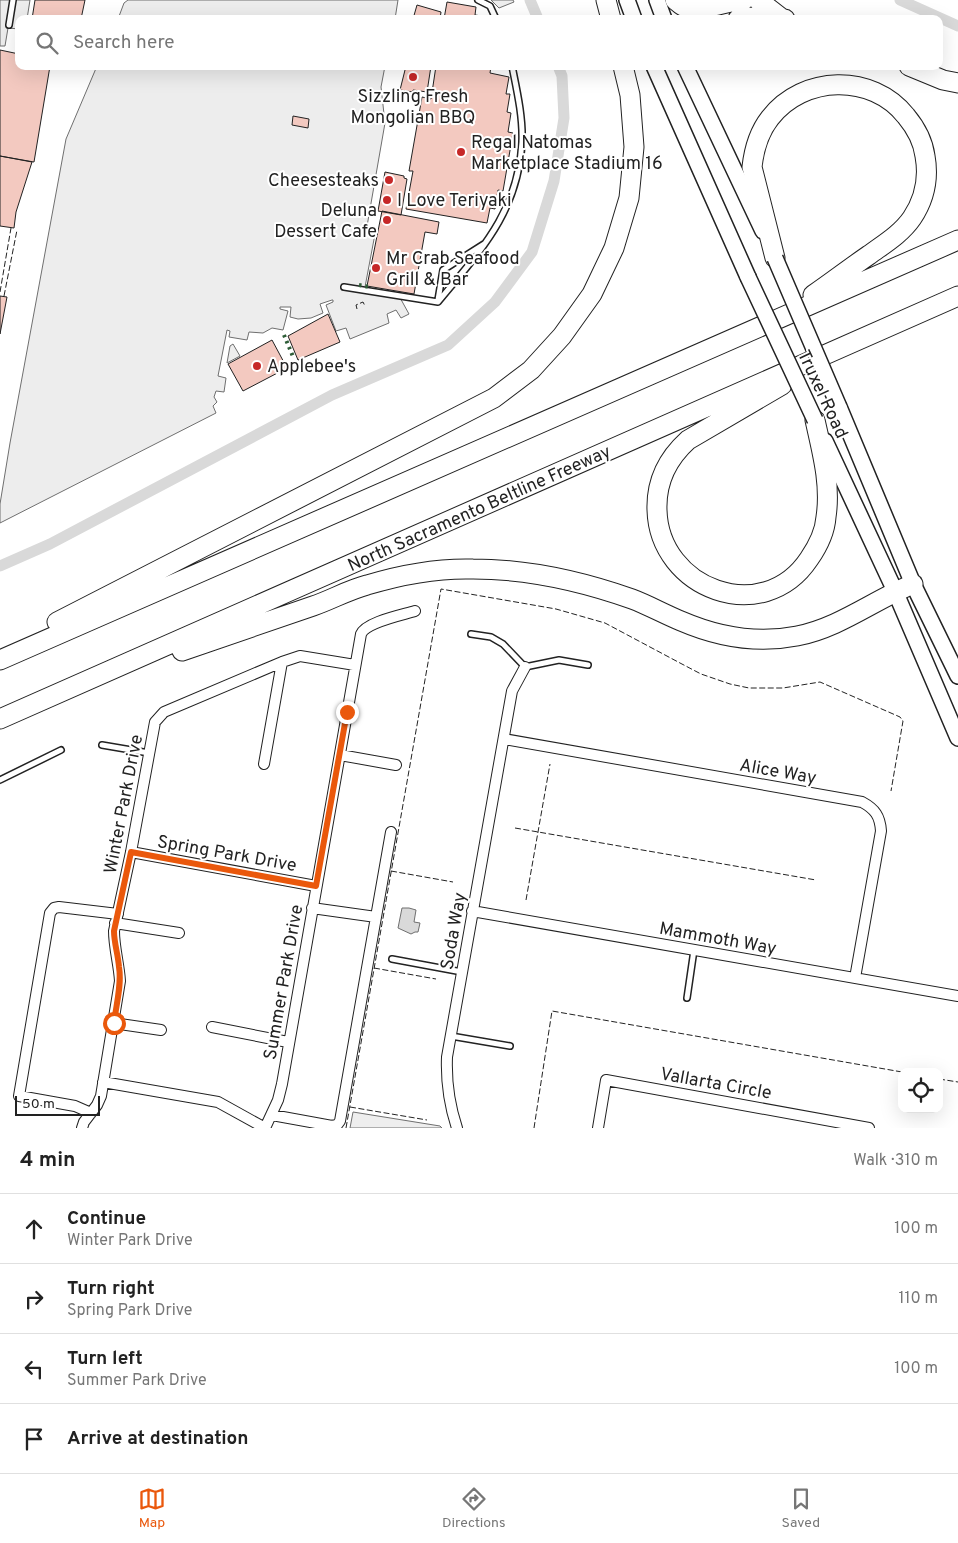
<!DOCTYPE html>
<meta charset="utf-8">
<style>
:root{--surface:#fff;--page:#f6f6f6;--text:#222;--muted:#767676;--line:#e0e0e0;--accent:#ea580c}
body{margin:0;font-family:Overpass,sans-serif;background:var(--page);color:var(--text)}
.controls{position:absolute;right:15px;bottom:15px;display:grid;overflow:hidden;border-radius:10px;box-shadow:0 5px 20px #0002}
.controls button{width:45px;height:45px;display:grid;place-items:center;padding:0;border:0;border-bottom:1px solid var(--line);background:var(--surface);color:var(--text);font:25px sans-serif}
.scale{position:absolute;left:15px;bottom:12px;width:85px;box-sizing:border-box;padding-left:5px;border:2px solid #222;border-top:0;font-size:14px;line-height:18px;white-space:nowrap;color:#222;-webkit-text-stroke:4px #fff;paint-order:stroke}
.stop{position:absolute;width:15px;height:15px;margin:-11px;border:4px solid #ea580c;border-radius:50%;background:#fff}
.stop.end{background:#ea580c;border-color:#fff;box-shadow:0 1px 5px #0008}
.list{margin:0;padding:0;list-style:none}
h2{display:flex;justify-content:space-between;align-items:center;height:65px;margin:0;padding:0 20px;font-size:21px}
h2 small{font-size:16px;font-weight:400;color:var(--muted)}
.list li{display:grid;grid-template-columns:32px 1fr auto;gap:15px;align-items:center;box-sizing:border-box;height:70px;padding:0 20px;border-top:1px solid var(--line)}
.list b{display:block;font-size:19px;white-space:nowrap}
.list p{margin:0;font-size:16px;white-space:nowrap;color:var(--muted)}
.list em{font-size:16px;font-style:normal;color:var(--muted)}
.icon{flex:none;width:28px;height:28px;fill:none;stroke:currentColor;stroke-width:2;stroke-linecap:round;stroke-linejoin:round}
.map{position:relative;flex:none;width:958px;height:1128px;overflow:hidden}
.search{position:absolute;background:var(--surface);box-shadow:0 5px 20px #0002;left:15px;right:15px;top:15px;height:55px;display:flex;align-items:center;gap:12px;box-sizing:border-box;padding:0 18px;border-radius:10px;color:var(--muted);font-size:19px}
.sheet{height:345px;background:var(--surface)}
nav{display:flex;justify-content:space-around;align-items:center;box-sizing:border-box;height:70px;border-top:1px solid var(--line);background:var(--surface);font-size:14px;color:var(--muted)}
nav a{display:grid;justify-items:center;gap:2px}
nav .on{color:var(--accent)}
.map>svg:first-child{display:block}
</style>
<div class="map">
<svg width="958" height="1128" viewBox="0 0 958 1128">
<rect width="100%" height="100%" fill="#fff"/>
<!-- green -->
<path fill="#eee" stroke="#6f6f6f" d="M491,0h22l1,2 -15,6z
M233,344l7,12 -13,7 3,-17z
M353,1112l87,14 2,2h-92z"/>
<!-- parking -->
<path fill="#ededed" stroke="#6f6f6f" d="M0,0h30l-3,19h-8v10l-11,-1 -3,18h-5z
M128,0h270l-3,19h-277l6,-16z
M97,66h288l-4,21 4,36 -19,109 9,2 -10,53 33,7 11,20 -8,4 -5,-8 -9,4 2,9 -39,16 -4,-11 -10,3 -10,-26 7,-3v-2h-1l-12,4 3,9 -12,5 -13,1 -8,-2 1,-10h-11v2l8,2 -5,19 -11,-2 -9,5 -14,-1 -2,8 -18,-3 1,-6 -3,-1 -9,46 8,2 -2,14 -8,-1 -2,6 3,5 -4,4 3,7 -216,110v-19l10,-61 56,-304z"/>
<!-- water -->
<path fill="#d9d9d9" stroke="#6f6f6f" d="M402,908h7l7,2 -2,12 6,1 -2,9h-3l-4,2 -13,-6z"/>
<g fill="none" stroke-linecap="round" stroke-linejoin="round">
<!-- canal -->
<path stroke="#d9d9d9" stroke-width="11" d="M530,0l8,19
M900,0l58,26
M0,566l50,-22 282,-149 116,-50 47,-43 37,-50 22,-71 10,-63 -2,-42 -4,-10"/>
</g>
<!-- building -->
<path fill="#f3c9c0" stroke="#222" d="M35,0h50l-4,19h-49z
M447,2l29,5 -1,8 7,1 -1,3h-37z
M417,5l24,7 -1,7h-27z
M0,50l19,4v12h31l-16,96 -34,-6z
M406,66h25l-4,26 -14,-2v2l-13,-2z
M436,66h55l-1,7 19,4 -3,17h4l-3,18 4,1 -3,19 5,1 -10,58 -5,-1 -3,19 -5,-1 -3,15 -81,-14 7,-38h-4l13,-74 9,2z
M293,116l16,3 -1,9 -16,-3z
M0,156l32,6 -16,50 -2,16 -14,-2z
M385,172l19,4v2l3,1 -6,36 -23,-4z
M382,211l57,11 -2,12 -12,-2 -11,62 -47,-8z
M0,296l7,1 -7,37z
M328,314l12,28 -42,18 -10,-24z
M272,340l15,28 -44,23 -15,-27z"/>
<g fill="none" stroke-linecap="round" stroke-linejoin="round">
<defs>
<path id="service" d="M478,0l12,6 6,13
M9,25l4,-25
M344,287l94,15c42,-51 80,-89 84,-160 1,-25 -5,-51 -10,-76
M438,300l5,-30 41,-26
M471,634l20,3 12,7 22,23 34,-7 29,5
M102,745l47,8
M0,780l61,-30
M392,959l70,13
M687,998l7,-48
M451,1036l59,10"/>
<path id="minor" d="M282,662l18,-6 55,9
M504,739l358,63c13,7 18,14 19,29l-26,147
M340,755l56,10
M131,852l185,34
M312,908l64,9
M472,911l486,85
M115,923l64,10
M113,1023l48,7
M212,1027l76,15
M103,1082l115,20 47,26
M91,1113l-16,-7 -56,-10 31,-183 4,-5 5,-1 59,7
M272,1115l60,11 5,-1 3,-4 51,-289
M82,1128l2,-6 13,-17 4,-9 19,-115c-1,-17 -6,-33 -6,-50l17,-79 24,-130 9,-10 118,-50 -18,102
M265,1128l13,-28 4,-16 79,-450c5,-12 41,-19 54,-23
M457,1128c-8,-24 -11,-46 -10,-71l65,-366 13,-24
M598,1128l8,-48 263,48"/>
<path id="secondary" d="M627,0l7,19
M657,0l7,19
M654,66l94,211
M685,66l78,165
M839,407l74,177 45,92
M825,441l70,150 63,147"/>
<path id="motorway" d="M606,0l5,19
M675,0c3,2 6,6 10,7 18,5 41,-6 59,-7
M758,0l22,17
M738,19l9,-2 38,2
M909,66l34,14 15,3
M775,258l-23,-91c2,-18 7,-35 18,-49 33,-43 102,-45 136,-2 10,12 17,25 19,40 4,22 -1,44 -13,62 -11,16 -28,26 -43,37 -19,13 -37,27 -56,40
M782,385l-94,55c-21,19 -32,42 -31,70 2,79 106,118 152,49 9,-13 16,-27 17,-42 5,-33 -4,-65 -11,-97
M57,622l437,-224 37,-28 31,-34 30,-42 22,-46 15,-50 5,-51 -4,-52 -7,-29
M182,651c43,-15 87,-30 131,-45 18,-6 35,-16 54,-21 33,-10 71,-17 106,-16 54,0 108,12 159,30 16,6 32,15 49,22 37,16 76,23 116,15 42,-8 77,-36 116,-52
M0,660l958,-420
M0,719l958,-423"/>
</defs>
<!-- service casing -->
<use href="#service" stroke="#222" stroke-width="8"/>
<!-- minor casing -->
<use href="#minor" stroke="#222" stroke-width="12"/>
<!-- secondary casing -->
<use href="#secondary" stroke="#222" stroke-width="18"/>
<!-- motorway casing -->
<use href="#motorway" stroke="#222" stroke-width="21"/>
<!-- service -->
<use href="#service" stroke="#fff" stroke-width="5"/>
<!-- minor -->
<use href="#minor" stroke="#fff" stroke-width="10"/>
<!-- secondary -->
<use href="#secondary" stroke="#fff" stroke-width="15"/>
<!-- motorway -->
<use href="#motorway" stroke="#fff" stroke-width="19"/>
<defs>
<path id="secondary-bridge" d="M775,258l64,149
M748,277l67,143"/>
</defs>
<!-- secondary-bridge casing -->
<use href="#secondary-bridge" stroke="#222" stroke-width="18" stroke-linecap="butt"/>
<!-- secondary-bridge -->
<use href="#secondary-bridge" stroke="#fff" stroke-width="15"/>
<!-- hedge -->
<path stroke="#2f5e38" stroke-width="4" stroke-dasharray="2.5 4" stroke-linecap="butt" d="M359,285l10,2
M284,335l10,24"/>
<!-- fence -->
<path stroke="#222" stroke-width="1" stroke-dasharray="6 2.5" stroke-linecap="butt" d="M0,292l11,-64
M4,296l13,-66
M357,309l-1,-4 7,-3 2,4
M515,828l301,52
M391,871l62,11
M526,900l24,-136
M374,968l62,11
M939,1079l19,3
M350,1107l77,13
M346,1128l95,-539 115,20 49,14 75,40 21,11 29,10 19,4h34l37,-6 80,35 3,4 -12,70
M534,1128l18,-117 350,61"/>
</g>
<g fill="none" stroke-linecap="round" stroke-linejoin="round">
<!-- route -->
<path stroke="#ea580c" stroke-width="6" d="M114,1023c2,-18 8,-38 5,-56 -1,-13 -5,-24 -5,-36l17,-79 185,34 31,-174"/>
</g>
<!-- markers -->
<g fill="#c62828" stroke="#fff" stroke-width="2">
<circle cx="413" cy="77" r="5"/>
<circle cx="461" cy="152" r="5"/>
<circle cx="389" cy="180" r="5"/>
<circle cx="387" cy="200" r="5"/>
<circle cx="387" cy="220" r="5"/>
<circle cx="376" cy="268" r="5"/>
<circle cx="257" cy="366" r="5"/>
</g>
<g text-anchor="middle" stroke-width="4" stroke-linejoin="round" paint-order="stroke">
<!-- poi labels -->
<g font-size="18" fill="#222" stroke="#fff" text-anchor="start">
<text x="413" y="102" text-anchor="middle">Sizzling Fresh<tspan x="413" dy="21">Mongolian BBQ</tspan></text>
<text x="471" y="148">Regal Natomas<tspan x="471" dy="21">Marketplace Stadium 16</tspan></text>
<text x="379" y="186" text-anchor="end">Cheesesteaks</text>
<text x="397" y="206">I Love Teriyaki</text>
<text x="377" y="216" text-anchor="end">Deluna<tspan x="377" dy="21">Dessert Cafe</tspan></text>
<text x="386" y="264">Mr Crab Seafood<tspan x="386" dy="21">Grill &amp; Bar</tspan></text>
<text x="267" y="372">Applebee's</text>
</g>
<!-- street labels -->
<g font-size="18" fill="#222" stroke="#fff">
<text transform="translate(823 394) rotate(65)" y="6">Truxel Road</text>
<text transform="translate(479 508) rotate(-24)" y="6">North Sacramento Beltline Freeway</text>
<text transform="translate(778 771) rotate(10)" y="6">Alice Way</text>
<text transform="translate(123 804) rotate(-79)" y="6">Winter Park Drive</text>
<text transform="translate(227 853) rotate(10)" y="6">Spring Park Drive</text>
<text transform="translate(453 931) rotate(-80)" y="6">Soda Way</text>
<text transform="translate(718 938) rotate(10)" y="6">Mammoth Way</text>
<text transform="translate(283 982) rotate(-80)" y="6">Summer Park Drive</text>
<text transform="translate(716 1083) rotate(10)" y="6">Vallarta Circle</text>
</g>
</g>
</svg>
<div class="controls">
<button><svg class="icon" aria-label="locate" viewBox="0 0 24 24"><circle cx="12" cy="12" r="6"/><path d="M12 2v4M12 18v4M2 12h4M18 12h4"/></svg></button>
</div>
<div class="scale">50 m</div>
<div class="stop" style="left:114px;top:1023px"></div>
<div class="stop end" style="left:347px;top:712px"></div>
<div class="search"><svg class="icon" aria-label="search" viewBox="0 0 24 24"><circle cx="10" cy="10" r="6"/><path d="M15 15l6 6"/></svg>Search here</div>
</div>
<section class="sheet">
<h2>4 min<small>Walk · 310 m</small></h2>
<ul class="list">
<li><svg class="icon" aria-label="ahead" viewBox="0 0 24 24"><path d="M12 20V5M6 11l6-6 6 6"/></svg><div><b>Continue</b><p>Winter Park Drive</p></div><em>100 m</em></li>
<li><svg class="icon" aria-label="right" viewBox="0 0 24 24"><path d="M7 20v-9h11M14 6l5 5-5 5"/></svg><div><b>Turn right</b><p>Spring Park Drive</p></div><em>110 m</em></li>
<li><svg class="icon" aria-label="left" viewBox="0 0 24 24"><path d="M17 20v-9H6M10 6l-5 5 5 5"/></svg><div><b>Turn left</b><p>Summer Park Drive</p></div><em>100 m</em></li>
<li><svg class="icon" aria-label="arrive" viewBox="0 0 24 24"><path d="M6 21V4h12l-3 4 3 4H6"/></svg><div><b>Arrive at destination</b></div></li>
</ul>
</section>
<nav>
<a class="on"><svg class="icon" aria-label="map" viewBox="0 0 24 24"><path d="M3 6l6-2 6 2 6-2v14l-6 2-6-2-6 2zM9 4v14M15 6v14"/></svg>Map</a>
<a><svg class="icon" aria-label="directions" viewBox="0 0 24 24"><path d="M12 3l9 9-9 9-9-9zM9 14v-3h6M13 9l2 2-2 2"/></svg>Directions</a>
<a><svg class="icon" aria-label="saved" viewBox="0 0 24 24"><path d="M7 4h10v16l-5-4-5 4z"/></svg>Saved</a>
</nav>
